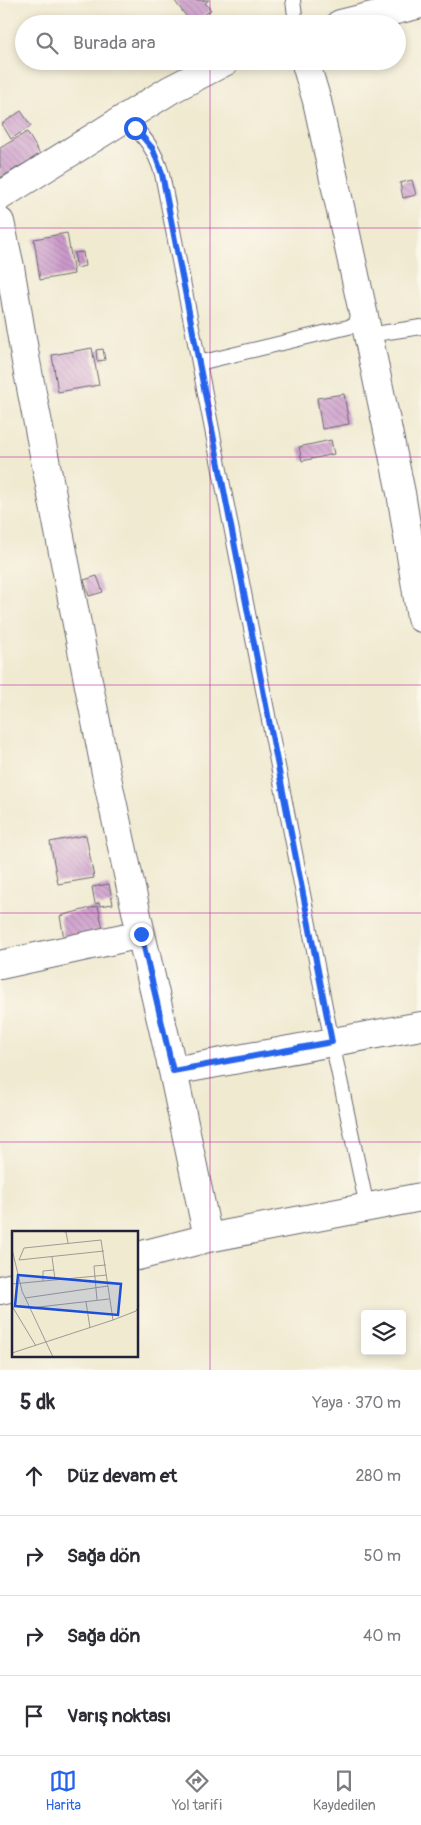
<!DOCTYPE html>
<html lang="tr">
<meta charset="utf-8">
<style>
:root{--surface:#fff;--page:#f7f7f7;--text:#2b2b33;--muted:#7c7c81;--line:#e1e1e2;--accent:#2563eb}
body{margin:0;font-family:Pangolin,sans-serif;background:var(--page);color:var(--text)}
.controls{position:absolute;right:15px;bottom:15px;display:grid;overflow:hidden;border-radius:5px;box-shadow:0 2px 8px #0003}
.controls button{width:45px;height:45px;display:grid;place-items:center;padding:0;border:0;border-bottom:1px solid var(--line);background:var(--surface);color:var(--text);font:25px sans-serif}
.stop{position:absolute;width:15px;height:15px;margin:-11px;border:4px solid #2563eb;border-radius:50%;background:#fff}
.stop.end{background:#2563eb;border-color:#fff;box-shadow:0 1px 5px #0008}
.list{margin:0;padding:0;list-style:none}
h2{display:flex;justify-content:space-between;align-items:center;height:65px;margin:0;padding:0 20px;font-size:21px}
h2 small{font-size:16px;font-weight:400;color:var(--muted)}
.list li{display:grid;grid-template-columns:32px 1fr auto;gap:15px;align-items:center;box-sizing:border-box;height:80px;padding:0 20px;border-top:1px solid var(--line)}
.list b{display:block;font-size:19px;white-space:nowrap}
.list em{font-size:16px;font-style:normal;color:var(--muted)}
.icon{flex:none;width:28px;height:28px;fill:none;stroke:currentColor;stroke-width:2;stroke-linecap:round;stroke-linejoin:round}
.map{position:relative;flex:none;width:421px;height:1370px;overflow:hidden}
.search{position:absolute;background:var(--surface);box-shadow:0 2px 8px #0003;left:15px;right:15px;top:15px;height:55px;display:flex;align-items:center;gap:12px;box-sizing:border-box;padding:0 18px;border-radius:28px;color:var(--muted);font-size:19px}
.sheet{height:385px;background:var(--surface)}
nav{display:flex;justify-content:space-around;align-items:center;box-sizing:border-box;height:70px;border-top:1px solid var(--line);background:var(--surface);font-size:14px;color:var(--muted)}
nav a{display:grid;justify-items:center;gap:2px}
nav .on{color:var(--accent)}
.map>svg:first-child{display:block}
</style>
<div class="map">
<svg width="421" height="1370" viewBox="0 0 421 1370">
<defs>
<pattern id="building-back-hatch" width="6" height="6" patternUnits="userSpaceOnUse" patternTransform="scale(1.25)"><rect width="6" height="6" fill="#cc9acb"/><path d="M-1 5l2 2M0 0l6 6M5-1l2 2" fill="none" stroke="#a57da6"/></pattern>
</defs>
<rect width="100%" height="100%" fill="#fbf7ec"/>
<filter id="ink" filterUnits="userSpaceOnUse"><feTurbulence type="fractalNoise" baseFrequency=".02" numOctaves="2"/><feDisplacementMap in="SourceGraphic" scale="10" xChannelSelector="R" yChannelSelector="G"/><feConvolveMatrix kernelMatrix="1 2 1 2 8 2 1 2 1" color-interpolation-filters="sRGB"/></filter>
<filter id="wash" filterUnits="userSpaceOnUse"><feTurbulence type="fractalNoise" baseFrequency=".0096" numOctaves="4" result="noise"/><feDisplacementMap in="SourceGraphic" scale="20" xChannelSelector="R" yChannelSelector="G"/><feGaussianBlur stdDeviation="1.12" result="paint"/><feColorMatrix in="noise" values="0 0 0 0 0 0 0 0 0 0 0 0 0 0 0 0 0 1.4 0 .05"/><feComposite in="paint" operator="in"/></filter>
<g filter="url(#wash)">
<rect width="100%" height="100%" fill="#f0ead1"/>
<g id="blocks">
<!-- building -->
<path fill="url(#building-back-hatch)" d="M174,0h35l-4,3 6,7 -19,14z
M21,111l10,15 -20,13 -9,-15z
M27,132l13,22 -40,24v-30z
M412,180l4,15 -13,3 -3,-15z
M67,233l7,41 -34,6 -6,-41z
M83,252l2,14 -8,2 -3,-15z
M92,348l7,37 -41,7 -6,-37z
M103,349l2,11 -8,1 -1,-11z
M344,394l5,30 -27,5 -5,-31z
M331,440l3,14 -32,7 -3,-14z
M97,576l6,16 -14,4 -5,-16z
M86,835l8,43 -36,6 -8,-42z
M109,884l4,20 -13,2 -1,-3 -4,1 -3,-17z
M98,906l6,28 -39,10 -5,-28z"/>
</g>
</g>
<g filter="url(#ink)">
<use href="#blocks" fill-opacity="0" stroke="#6a6870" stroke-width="1"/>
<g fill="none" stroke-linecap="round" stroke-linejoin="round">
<defs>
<path id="service" d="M293,0l3,24
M124,119c20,15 31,31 38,55l170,868 35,165
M368,335l53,-8
M199,363l166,-40"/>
<path id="minor" d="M340,24l81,-20
M305,61l12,40 51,234 33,158 20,125
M0,196l170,-106 56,-29
M0,222l10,45 16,95 80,411 35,161 32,137 35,167
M0,965l141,-31
M173,1071l248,-45
M138,1256l70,-18 213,-41
M0,1290l14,-3"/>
</defs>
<!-- service casing -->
<use href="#service" stroke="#6a6870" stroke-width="16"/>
<!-- minor casing -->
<use href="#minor" stroke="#6a6870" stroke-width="30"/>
<!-- service -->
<use href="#service" stroke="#fff" stroke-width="14"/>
<!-- minor -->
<use href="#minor" stroke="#fff" stroke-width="28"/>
</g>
</g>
<g fill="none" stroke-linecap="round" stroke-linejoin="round" filter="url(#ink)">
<!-- route -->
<path stroke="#2563eb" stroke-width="6" d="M135,128l18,21 9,25 170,868 -159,29 -32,-137"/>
</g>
<!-- grid -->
<path fill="none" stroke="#b5179e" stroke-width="1" stroke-opacity="0.55" d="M210,0v24M210,61v1309M0,228h421M0,457h421M0,685h421M0,913h421M0,1142h421"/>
<!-- overview -->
<g transform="translate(12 1231)">
<rect width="126" height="126" fill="#f0ead1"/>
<path fill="none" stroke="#9e9a95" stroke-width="1" d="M48,0l6,1 2,11M0,18l10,42 31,66M40,26l3,22M7,29l5,-12 77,-8 12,80M7,29l85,-9M31,50v-10l11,-1M0,53l95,-9M13,67l83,-12M85,69l-3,-34 12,-1M74,71l4,26M0,75l24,40M18,77l79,-9M0,122l101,-33 23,-9 3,-6"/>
<path fill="#1d4ed8" fill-opacity="0.15" stroke="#1d4ed8" stroke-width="2.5" d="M6,44l103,9 -3,31 -103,-9z"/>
<rect width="126" height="126" fill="none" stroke="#22223b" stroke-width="2.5"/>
</g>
</svg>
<div class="controls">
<button><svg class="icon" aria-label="layers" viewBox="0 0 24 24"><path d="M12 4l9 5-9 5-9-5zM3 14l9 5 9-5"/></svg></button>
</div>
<div class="stop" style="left:135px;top:128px"></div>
<div class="stop end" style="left:141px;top:934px"></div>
<div class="search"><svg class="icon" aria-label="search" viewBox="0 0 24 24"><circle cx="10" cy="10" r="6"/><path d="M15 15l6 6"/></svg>Burada ara</div>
</div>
<section class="sheet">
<h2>5 dk<small>Yaya · 370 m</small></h2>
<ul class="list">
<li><svg class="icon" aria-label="ahead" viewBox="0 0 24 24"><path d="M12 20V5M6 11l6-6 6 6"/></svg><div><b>Düz devam et</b></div><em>280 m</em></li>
<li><svg class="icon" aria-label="right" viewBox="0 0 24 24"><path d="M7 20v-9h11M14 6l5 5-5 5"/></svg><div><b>Sağa dön</b></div><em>50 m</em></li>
<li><svg class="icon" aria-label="right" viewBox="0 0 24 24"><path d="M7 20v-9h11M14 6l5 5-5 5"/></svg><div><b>Sağa dön</b></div><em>40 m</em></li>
<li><svg class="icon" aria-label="arrive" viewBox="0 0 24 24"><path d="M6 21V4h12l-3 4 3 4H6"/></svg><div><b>Varış noktası</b></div></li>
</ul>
</section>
<nav>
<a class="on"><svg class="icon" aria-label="map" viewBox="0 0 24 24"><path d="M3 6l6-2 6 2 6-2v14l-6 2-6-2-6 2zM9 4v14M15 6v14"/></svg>Harita</a>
<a><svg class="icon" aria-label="directions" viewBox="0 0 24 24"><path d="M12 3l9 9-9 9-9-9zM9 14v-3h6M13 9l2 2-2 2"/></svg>Yol tarifi</a>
<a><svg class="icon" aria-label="saved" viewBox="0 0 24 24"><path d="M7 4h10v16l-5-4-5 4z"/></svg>Kaydedilen</a>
</nav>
